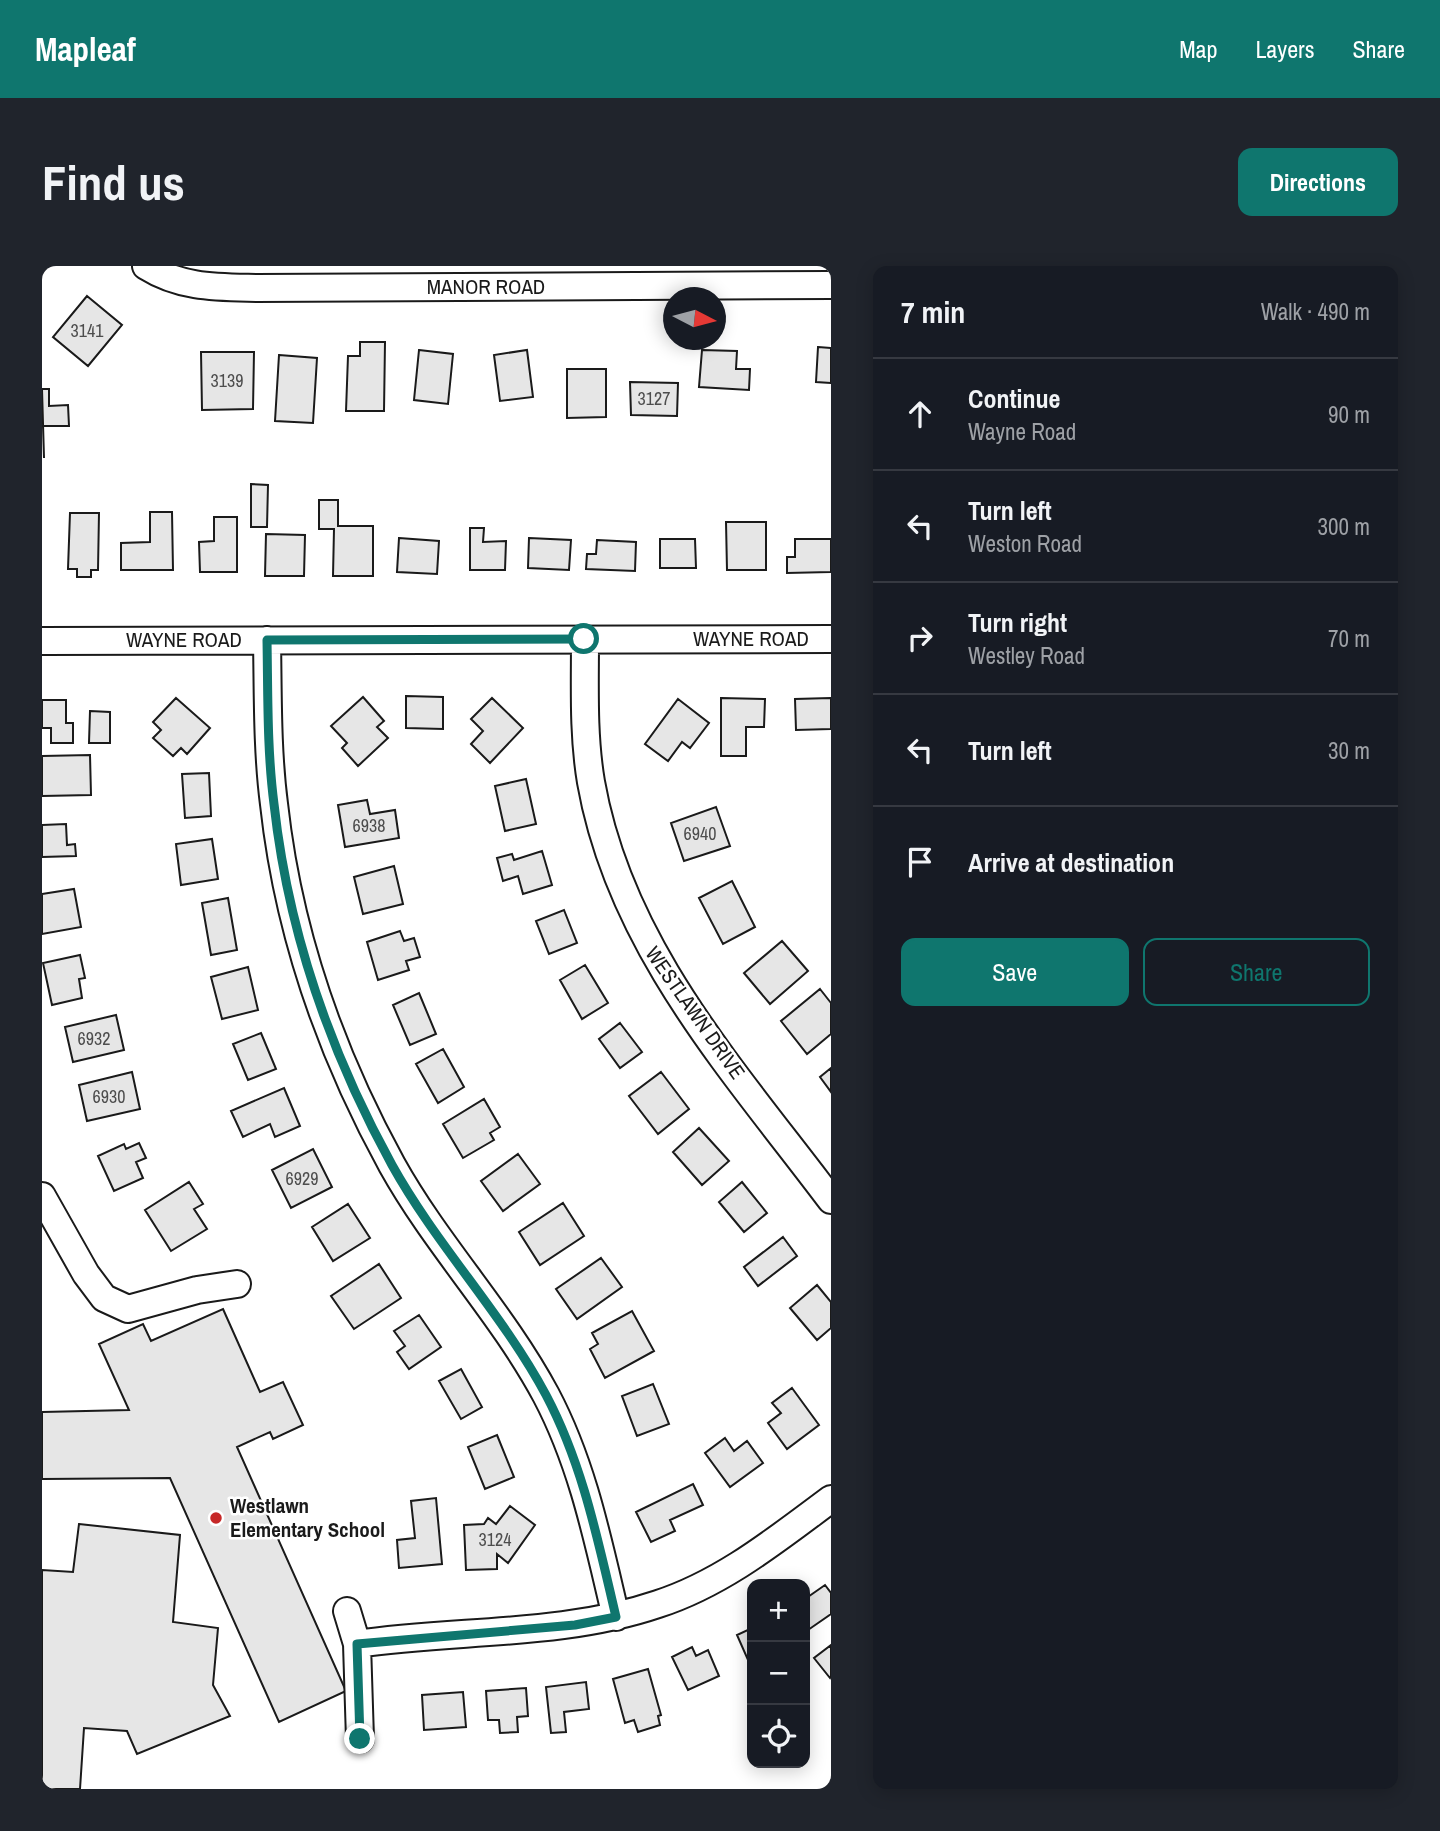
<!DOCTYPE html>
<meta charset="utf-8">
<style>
:root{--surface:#171b24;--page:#20242c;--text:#f1f3f6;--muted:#9ea1a6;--line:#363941;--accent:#0f766e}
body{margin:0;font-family:"Archivo Narrow",sans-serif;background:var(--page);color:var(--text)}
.controls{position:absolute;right:21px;bottom:21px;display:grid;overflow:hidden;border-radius:14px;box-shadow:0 4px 18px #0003}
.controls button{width:63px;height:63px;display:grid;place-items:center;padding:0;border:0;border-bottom:2px solid var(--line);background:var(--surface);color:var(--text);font:35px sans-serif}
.compass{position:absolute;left:621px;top:21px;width:63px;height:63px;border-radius:50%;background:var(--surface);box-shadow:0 4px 18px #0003;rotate:96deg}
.stop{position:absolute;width:21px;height:21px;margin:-16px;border:5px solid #0f766e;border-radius:50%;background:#fff}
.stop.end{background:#0f766e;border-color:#fff;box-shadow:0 2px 7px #0008}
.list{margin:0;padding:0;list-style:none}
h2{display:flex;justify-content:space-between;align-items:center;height:91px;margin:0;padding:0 28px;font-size:30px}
h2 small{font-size:23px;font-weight:400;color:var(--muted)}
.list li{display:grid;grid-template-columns:46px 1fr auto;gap:21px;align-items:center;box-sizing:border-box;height:112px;padding:0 28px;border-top:2px solid var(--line)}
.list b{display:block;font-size:26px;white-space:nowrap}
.list p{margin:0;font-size:23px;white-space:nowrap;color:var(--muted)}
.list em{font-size:23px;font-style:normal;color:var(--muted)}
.actions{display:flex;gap:14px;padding:21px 28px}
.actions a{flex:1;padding:16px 0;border:2px solid var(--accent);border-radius:14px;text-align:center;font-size:24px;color:var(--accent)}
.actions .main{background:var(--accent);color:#fff}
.icon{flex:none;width:38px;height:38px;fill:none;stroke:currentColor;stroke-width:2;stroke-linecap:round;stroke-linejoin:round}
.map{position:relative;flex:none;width:789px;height:1523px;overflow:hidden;border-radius:14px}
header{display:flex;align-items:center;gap:42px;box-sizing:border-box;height:98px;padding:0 35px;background:var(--accent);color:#fff}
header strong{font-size:33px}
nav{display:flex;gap:38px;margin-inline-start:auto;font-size:24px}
.intro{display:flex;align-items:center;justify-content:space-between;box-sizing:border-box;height:168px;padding:0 42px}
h1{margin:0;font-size:49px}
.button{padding:18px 32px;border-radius:14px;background:var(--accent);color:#fff;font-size:24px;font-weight:700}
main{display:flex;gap:42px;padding:0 42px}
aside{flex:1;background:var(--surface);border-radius:14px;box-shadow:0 4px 18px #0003}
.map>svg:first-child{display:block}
</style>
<header>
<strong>Mapleaf</strong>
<nav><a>Map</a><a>Layers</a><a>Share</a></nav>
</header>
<div class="intro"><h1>Find us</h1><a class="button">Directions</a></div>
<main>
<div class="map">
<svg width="789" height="1523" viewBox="0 0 789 1523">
<rect width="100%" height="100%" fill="#fff"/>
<!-- building -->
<path fill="#e6e6e6" stroke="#1a1a1a" stroke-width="2" d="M45,30l35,29 -34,41 -35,-29z
M318,76h25l-1,69h-38l2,-55h12z
M776,81l13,1v35l-15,-1z
M377,84l34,4 -5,50 -34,-4z
M485,84l6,47 -33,4 -6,-46z
M660,84l35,1 -1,18h14l-1,21 -50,-3z
M159,86h53l-1,57 -51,1z
M237,89l38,3 -4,65 -38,-2z
M525,103h39v48l-39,1z
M588,116l48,1 -1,33 -46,-1z
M0,123h7v17l19,-1 1,21h-26l1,32z
M209,218l17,1 -1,42h-16z
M277,234h19v26h35v50h-40l1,-47h-15z
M108,246h22l1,58h-52v-27l29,-1z
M28,247h29l-1,57h-7v7h-14v-8h-9z
M172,251h23v55h-37l-1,-30 15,-1z
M684,256h40v48h-39z
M428,262h14l-1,14 23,-1 -1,29h-35z
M224,268l39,1 -1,41h-39z
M357,272l40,3 -2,33 -40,-2z
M487,272l42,2 -2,30 -41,-2z
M618,273h35l1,29h-36z
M753,273h36v33l-44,1v-16h8z
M555,274l39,2 -1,29 -49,-2 1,-15h9z
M364,430l37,1v32l-37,-1z
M321,431l21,24 -7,6 11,11 -30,28 -16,-18 5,-5 -16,-17z
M134,432l34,30 -23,26 -6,-6 -8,8 -20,-18 8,-8 -8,-8z
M450,432l31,30 -33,35 -19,-19 12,-13 -12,-12z
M679,432l44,1 -1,28h-18v29h-25z
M789,432v31l-35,1 -1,-31z
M636,433l31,24 -19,25 -8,-6 -14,19 -23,-17z
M0,434h24v23h7v20h-22v-15h-9z
M48,445l20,1v31h-21z
M48,489l1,40 -49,1v-40z
M167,507l2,43 -26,2 -3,-44z
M484,513l10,45 -31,7 -10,-45z
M325,534l3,14 25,-4 4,28 -54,9 -7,-42z
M674,541l14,39 -46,15 -13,-38z
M24,558l1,21 8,-1 1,12 -34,1v-32z
M170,573l6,40 -37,6 -5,-41z
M500,585l10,34 -29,9 -5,-18 -15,5 -6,-23 15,-4 2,6z
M352,600l9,38 -40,10 -9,-37z
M690,615l23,46 -32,17 -24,-46z
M32,623l7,38 -39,7v-40z
M186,632l9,52 -26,5 -9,-52z
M522,644l13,33 -28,11 -13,-33z
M358,665l4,10 10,-3 6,19 -14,4 3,9 -31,10 -11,-38z
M740,675l26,30 -38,33 -26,-31z
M38,689l5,23 -6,1 3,19 -30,7 -9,-42z
M543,699l23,38 -26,16 -22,-39z
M206,701l10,43 -36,9 -11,-42z
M778,723l11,14v31l-24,20 -26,-33z
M377,727l17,41 -26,11 -17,-40z
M74,749l8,35 -51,12 -8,-35z
M578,757l22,29 -22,16 -21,-29z
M219,767l15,36 -28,11 -15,-36z
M401,783l21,38 -26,16 -22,-39z
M789,802v24l-11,-15z
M90,806l8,37 -53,12 -8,-36z
M619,806l28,37 -31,25 -29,-38z
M242,822l16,38 -25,11 -5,-13 -27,13 -12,-26z
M442,833l16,28 -10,6 4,7 -31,18 -20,-34z
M657,862l30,33 -27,24 -29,-33z
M97,877l7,15 -10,4 7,16 -29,13 -16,-35 26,-12 2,5z
M271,883l19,38 -41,21 -19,-38z
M476,888l22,30 -37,27 -22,-30z
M147,916l14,22 -9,5 13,20 -36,22 -26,-41z
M700,916l25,31 -23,19 -25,-30z
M521,937l21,33 -44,29 -21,-33z
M306,938l22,34 -37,23 -21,-34z
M741,971l14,19 -39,30 -14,-19z
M559,992l21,29 -45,32 -21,-30z
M337,998l22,34 -47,31 -23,-33z
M775,1019l14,17v26l-14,12 -27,-32z
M181,1043l37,83 23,-10 20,43 -30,14 -3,-7 -33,15 109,244 -67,31 -109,-244 -128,1v-67l87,-2 -30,-66 44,-20 8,17z
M590,1045l22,40 -49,27 -15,-29 8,-5 -6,-11z
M377,1049l22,32 -32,22 -12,-17 8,-6 -11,-15z
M419,1103l21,38 -21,12 -22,-38z
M611,1118l16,40 -32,12 -15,-40z
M750,1122l27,37 -32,24 -19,-26 13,-10 -9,-10z
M455,1169l17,42 -29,12 -17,-42z
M683,1172l9,13 13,-10 16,22 -33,24 -25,-34z
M651,1218l10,21 -33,15 5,11 -24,11 -15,-30z
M394,1232l6,66 -43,4 -2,-28 18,-2 -4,-37z
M468,1240l25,19 -27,38 -11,-9v15l-31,1 -2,-45 20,-1 4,-6 8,6z
M37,1258l101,11 -7,87 45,6 -5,57 17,31 -93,38 -10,-23 -43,-3 -4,61h-38v-219l31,2z
M783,1319l6,8v21l-23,16 -3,-4v-27z
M710,1362v30l-4,2 -11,-25z
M789,1379v31l-1,2 -16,-20z
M650,1381l4,9 12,-6 11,26 -31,14 -16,-33z
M606,1403l13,46 -3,1 2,9 -22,7 -4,-12 -9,3 -12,-44z
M544,1416l3,27 -25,3 2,20 -15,1 -5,-46z
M484,1422l2,28 -11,1 1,15 -18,1 -1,-13h-11l-2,-29z
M421,1426l3,35 -42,3 -2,-35z"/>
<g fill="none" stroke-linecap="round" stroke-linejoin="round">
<defs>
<path id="minor" d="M104,0c35,22 71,21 111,22l574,-3
M543,373c0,48 -2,96 6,143 29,165 143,289 240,418
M225,374c1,55 0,110 7,164 14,127 57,250 118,361 45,81 110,148 154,230 37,70 52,146 70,222
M0,375l789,-2
M0,930l44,78 18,24 24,11 69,-19 40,-6
M305,1345l10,33 3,95
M315,1378c100,-15 204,-7 301,-40 65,-21 119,-65 173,-105"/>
</defs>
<!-- minor casing -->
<use href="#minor" stroke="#1a1a1a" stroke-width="30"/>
<!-- minor -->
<use href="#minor" stroke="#fff" stroke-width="26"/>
</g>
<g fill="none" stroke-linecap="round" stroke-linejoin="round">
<!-- route -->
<path stroke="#0f766e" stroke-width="9" d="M318,1473l-3,-95 218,-19 41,-8c-18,-76 -33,-152 -70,-222 -44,-82 -109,-149 -154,-230 -61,-111 -104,-234 -118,-361 -7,-54 -6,-109 -7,-164l317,-1"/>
</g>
<!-- markers -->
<circle fill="#c62828" stroke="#fff" stroke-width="2.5" cx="174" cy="1252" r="7"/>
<g text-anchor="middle" stroke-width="5" stroke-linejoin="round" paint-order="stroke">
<!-- number labels -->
<g font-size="18" fill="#4d4d4d">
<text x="45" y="71">3141</text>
<text x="185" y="121">3139</text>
<text x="612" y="139">3127</text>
<text x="327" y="566">6938</text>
<text x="658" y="574">6940</text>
<text x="52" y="779">6932</text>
<text x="67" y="837">6930</text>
<text x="260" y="919">6929</text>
<text x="453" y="1280">3124</text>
</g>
<!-- street labels -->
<g font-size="21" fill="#1a1a1a" stroke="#fff">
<text x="444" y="28">MANOR ROAD</text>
<text x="709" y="380">WAYNE ROAD</text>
<text x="142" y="381">WAYNE ROAD</text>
<text transform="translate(653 747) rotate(55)" y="7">WESTLAWN DRIVE</text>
</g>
<!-- poi labels -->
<g font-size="21" font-weight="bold" fill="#1a1a1a" stroke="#fff" text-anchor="start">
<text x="188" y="1247">Westlawn<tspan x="188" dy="24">Elementary School</tspan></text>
</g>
</g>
</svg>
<div class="controls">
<button>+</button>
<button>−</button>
<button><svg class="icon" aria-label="locate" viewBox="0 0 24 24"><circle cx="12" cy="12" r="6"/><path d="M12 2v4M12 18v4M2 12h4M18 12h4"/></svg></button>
</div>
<svg class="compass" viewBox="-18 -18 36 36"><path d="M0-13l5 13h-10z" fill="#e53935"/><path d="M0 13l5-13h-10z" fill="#9ea1a6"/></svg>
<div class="stop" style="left:542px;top:373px"></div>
<div class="stop end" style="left:318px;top:1473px"></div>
</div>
<aside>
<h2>7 min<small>Walk · 490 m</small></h2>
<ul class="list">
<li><svg class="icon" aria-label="ahead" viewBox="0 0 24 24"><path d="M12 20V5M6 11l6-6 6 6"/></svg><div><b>Continue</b><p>Wayne Road</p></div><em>90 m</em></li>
<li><svg class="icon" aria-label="left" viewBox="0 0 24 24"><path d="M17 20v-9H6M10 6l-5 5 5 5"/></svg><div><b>Turn left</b><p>Weston Road</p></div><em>300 m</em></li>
<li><svg class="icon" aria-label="right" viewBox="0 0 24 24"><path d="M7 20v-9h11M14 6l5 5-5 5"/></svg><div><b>Turn right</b><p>Westley Road</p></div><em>70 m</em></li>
<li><svg class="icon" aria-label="left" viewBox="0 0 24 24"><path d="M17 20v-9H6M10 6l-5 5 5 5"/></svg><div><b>Turn left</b></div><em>30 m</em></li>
<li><svg class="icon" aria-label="arrive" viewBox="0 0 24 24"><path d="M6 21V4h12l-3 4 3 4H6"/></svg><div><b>Arrive at destination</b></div></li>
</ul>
<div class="actions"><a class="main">Save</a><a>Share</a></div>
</aside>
</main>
